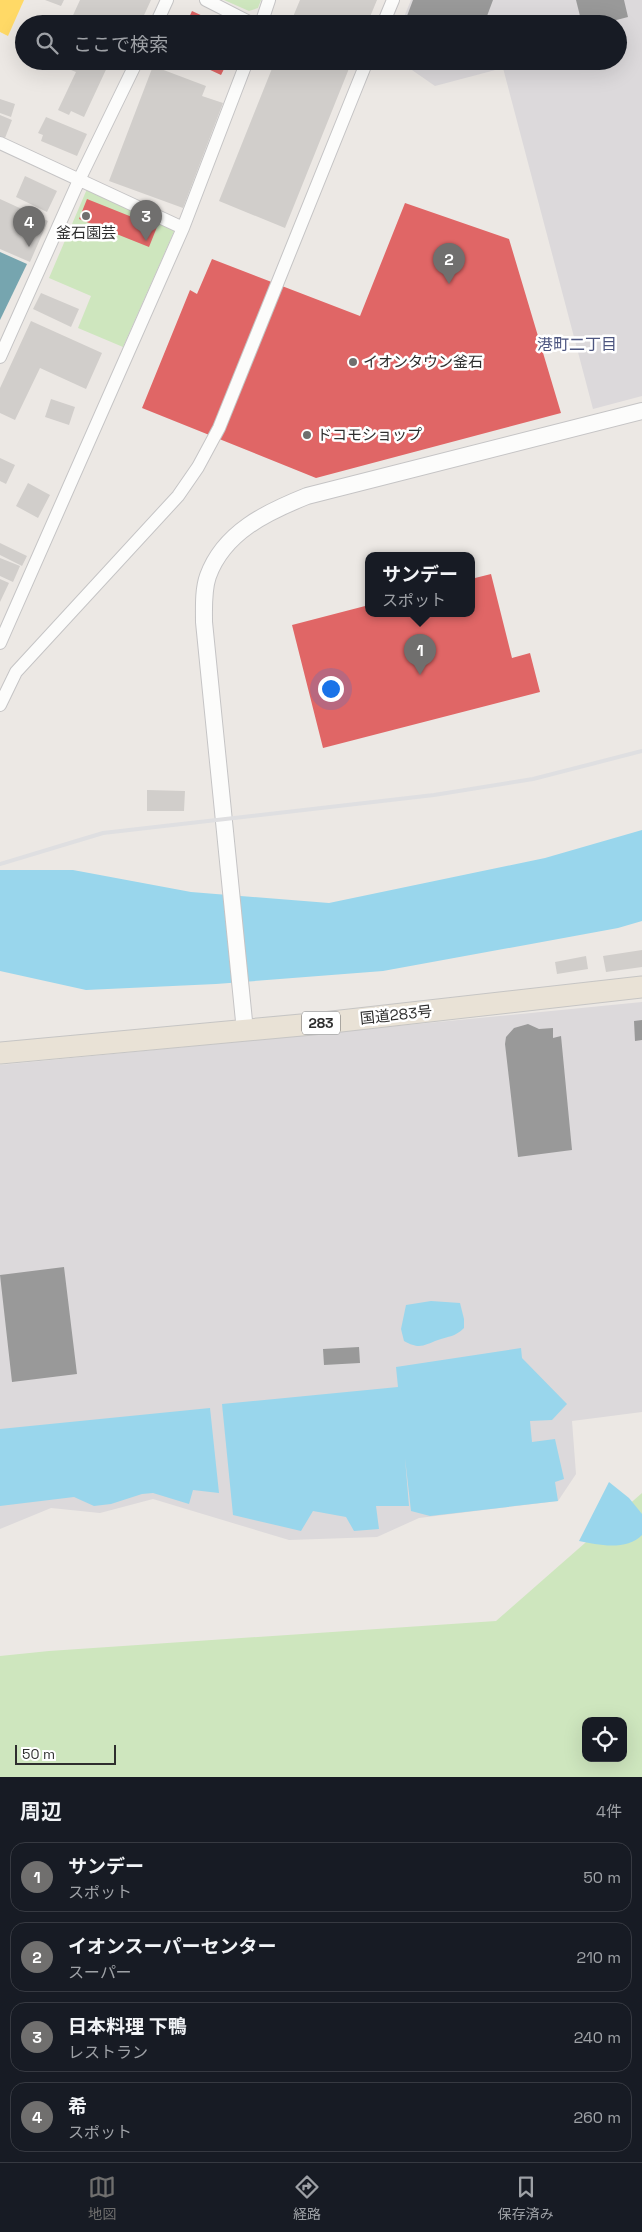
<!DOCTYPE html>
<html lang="ja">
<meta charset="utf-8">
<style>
:root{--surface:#171b24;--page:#20242c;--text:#f1f3f6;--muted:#9ea1a6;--line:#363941;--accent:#706f6e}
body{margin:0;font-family:"Space Grotesk","Noto Sans JP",sans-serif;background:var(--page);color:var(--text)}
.controls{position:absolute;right:15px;bottom:15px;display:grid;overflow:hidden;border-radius:10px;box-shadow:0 5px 20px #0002}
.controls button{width:45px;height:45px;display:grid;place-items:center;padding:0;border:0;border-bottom:1px solid var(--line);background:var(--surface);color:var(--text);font:25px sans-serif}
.scale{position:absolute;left:15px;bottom:12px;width:101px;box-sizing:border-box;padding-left:5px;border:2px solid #2e2e2e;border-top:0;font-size:14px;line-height:18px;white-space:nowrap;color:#2e2e2e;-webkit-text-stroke:4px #fff;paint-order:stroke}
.you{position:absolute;left:330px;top:688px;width:18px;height:18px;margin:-12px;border:4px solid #fff;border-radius:50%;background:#1a73e8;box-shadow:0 0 0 8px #1a73e833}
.badge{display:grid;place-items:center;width:32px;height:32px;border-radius:50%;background:var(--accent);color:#fff;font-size:16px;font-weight:700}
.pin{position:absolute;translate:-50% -41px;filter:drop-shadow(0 1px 2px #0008)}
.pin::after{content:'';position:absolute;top:26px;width:18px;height:15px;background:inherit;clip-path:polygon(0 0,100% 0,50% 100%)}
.popup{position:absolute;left:365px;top:552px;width:110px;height:65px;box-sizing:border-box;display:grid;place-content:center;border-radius:10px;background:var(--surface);filter:drop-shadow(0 1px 4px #0005);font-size:16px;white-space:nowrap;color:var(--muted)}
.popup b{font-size:19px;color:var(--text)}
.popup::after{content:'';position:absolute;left:50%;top:100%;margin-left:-10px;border:10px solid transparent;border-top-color:var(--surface)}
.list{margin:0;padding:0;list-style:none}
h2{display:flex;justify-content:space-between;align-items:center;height:65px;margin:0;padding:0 20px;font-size:21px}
h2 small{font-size:16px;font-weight:400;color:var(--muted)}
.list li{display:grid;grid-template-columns:32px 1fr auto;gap:15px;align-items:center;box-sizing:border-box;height:70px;margin:0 10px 10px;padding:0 10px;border:1px solid var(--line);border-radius:15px}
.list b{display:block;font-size:19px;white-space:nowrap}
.list p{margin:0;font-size:16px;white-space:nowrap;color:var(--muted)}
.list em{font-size:16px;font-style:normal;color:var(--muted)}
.icon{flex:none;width:28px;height:28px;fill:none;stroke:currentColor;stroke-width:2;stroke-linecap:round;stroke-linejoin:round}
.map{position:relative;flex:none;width:642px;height:1777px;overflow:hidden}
.search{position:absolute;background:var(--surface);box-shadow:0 5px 20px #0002;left:15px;right:15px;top:15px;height:55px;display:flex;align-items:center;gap:12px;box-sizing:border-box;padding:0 18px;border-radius:28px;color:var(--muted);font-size:19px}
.sheet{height:385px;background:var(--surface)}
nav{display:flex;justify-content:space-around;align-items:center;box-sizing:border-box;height:70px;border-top:1px solid var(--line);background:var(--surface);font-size:14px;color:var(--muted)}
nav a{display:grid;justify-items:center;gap:2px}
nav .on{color:var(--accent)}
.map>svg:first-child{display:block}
</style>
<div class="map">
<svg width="642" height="1777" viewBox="0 0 642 1777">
<rect width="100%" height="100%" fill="#ece8e4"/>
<!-- industrial -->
<path fill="#dcd9db" d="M411,0h231v396l-49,13 -90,-341 -68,18 -36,-25h219v-37h-217z
M642,1002v410l-70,9 4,53 -18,27 -139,17 -42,19 -88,3 -136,-41 -53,14 -49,-5 -51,21v-464z"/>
<!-- green -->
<path fill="#cee6be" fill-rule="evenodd" d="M224,0h37l-3,8 -9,3z
M87,189l89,38 -53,120 -45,-19 13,-32 -42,-18z
M642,1493v284h-642v-121l49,-5 447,-30zM586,1721h37v37h-37z"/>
<!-- water -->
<path fill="#99d6ec" d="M642,830v91l-24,7 -235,43 -167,13 -130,6 -86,-19v-101h73l118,22 138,11 216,-45z
M431,1301l29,2 4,16v9c-9,9 -15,8 -26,12 -14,5 -18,10 -34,1l-3,-12 5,-24z
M521,1348l1,10 45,46 -15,16 -22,1 2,21 23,-3 9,40 -9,3 3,19 -128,15 -19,-5 -6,-53 4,48h-33l3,23 -25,2 -8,-14 -33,-6 -12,20 -68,-16 -11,-111 176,-17 -2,-20z
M210,1408l9,85 -26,-3 -4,14 -36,-11 -11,1 -31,10 -17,2 -20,-9 -74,9v-77z
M609,1482l20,16 13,16v21c-15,16 -44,10 -63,6z"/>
<!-- homes -->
<path fill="#ffd966" d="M0,0h24l-16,36 -8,-4z"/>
<!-- shops -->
<path fill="#e06666" d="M192,11l13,6 -3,7h-16z
M191,61h32l4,2 -6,12z
M87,199l70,28 -8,20 -70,-28z
M405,203l104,36 52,174 -245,65 -174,-70 48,-118 7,4 15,-35 148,57z
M491,574l21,84 18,-5 10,39 -217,56 -31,-123 77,-20v9h102v-35z"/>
<!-- public -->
<path fill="#76a5af" d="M0,252l27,12 -27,56z"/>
<!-- industry -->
<path fill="#999" d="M413,0h80l-9,24h-80z
M576,0h48l4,17 -27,7h-19z
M642,1020v20l-7,1 -1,-20z
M528,1024l11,5 14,-1v10l8,-2 11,114 -54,7 -13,-113 1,-7 8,-9z
M64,1267l13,107 -65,8 -12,-107z
M359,1347l1,16 -36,2 -1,-16z"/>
<!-- building -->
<path fill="#d1cecb" d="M45,0h19l-3,6z
M80,0h71l-11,24h-71z
M300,0h77l-10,24h-77z
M69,61h41l-26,56 -13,-6 -2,4 -11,-5 18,-38 -10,-4z
M275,61h77l-67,167 -66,-27z
M153,66l53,20 -4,10 21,7 -40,105 -74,-27z
M0,99l15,5 -4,13 -11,-4z
M0,115l12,5 -7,18 -5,-2z
M46,117l41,17 -10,22 -36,-15 2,-6 -5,-2z
M25,176l32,15 -10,21 -31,-15z
M0,199l48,22 -18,41 -30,-13z
M41,293l38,16 -8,18 -38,-18z
M31,321l71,32 -16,36 -46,-21 -25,52 -15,-7v-25z
M51,399l24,8 -6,18 -24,-8z
M0,458l15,7 -9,19 -6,-3z
M28,483l22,12 -12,23 -22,-12z
M0,543l27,13 -5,10 -22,-11z
M0,558l20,8 -7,16 -13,-6z
M0,579l9,4 -9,19z
M147,790l38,1 -1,20h-37z
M642,950v17l-36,5 -3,-16z
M586,956l2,13 -31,5 -2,-12z"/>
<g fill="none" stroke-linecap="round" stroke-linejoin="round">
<defs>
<path id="minor" d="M206,0l47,24
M156,24l11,-24
M261,24l8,-24
M383,24l10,-24
M0,143l183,85
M0,357l80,-179 57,-117
M0,643l183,-415 64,-167
M0,705l16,-33 162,-176 20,-29 21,-39 148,-367"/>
<path id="tertiary" d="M245,1031l-41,-409c0,-14 -1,-32 4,-46 16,-44 59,-64 99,-80l335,-85"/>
<path id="trunk" d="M0,1053l323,-30 319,-36"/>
</defs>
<!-- minor casing -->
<use href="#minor" stroke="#c5c4c5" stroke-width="14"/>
<!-- tertiary casing -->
<use href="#tertiary" stroke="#c5c4c5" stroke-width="18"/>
<!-- trunk casing -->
<use href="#trunk" stroke="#c6c5c4" stroke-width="23"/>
<!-- minor -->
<use href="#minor" stroke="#fcfcfb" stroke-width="12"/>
<!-- tertiary -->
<use href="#tertiary" stroke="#fcfcfb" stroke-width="16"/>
<!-- trunk -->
<use href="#trunk" stroke="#e9e2d6" stroke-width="21"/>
<!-- rail -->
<path stroke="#dfdfe1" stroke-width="4" d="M0,864l103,-31 331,-38 99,-16 109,-28"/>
</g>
<!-- markers -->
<g fill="#706f6e" stroke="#fff" stroke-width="2">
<circle cx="86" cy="216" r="5"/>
<circle cx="353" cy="362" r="5"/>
<circle cx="307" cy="435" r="5"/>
</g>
<g text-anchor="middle" stroke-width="5" stroke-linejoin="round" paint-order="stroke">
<!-- shield labels -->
<rect fill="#fff" stroke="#6d6d6d" stroke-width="1" x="302" y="1011.5" width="38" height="23" rx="4"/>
<g font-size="14" font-weight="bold" fill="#2e2e2e">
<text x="321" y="1028">283</text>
</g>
<!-- poi labels -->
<g font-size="15" fill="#2e2e2e" stroke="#fff" text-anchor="start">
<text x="86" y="238" text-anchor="middle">釜石園芸</text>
<text x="363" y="367">イオンタウン釜石</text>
<text x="317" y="440">ドコモショップ</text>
</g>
<!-- street labels -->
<g font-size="15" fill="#2e2e2e" stroke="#fff">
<text transform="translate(396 1015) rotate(-6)" y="5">国道283号</text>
</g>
<!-- neighbourhood labels -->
<g font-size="16" fill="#4d5680" stroke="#fff">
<text x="577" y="350">港町二丁目</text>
</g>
</g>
</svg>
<div class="controls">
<button><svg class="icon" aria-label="locate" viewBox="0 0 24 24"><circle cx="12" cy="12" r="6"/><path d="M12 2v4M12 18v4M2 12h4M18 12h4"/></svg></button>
</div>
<div class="scale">50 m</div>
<div class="you"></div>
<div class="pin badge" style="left:420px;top:675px">1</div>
<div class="popup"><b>サンデー</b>スポット</div>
<div class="pin badge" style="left:449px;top:284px">2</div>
<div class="pin badge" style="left:146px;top:241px">3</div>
<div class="pin badge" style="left:29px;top:247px">4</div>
<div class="search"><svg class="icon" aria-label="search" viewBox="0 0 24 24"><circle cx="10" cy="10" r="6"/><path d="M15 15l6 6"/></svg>ここで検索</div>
</div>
<section class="sheet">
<h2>周辺<small>4件</small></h2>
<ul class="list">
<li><span class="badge">1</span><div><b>サンデー</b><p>スポット</p></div><em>50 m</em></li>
<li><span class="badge">2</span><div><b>イオンスーパーセンター</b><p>スーパー</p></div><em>210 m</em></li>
<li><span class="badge">3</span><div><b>日本料理 下鴨</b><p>レストラン</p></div><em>240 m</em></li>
<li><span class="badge">4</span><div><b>希</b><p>スポット</p></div><em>260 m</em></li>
</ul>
</section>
<nav>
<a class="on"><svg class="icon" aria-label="map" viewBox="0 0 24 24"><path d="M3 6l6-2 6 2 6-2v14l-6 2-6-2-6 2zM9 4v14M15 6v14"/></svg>地図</a>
<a><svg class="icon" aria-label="directions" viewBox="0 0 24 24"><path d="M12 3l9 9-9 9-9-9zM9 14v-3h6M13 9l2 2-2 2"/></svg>経路</a>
<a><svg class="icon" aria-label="saved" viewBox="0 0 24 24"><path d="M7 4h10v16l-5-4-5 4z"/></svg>保存済み</a>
</nav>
